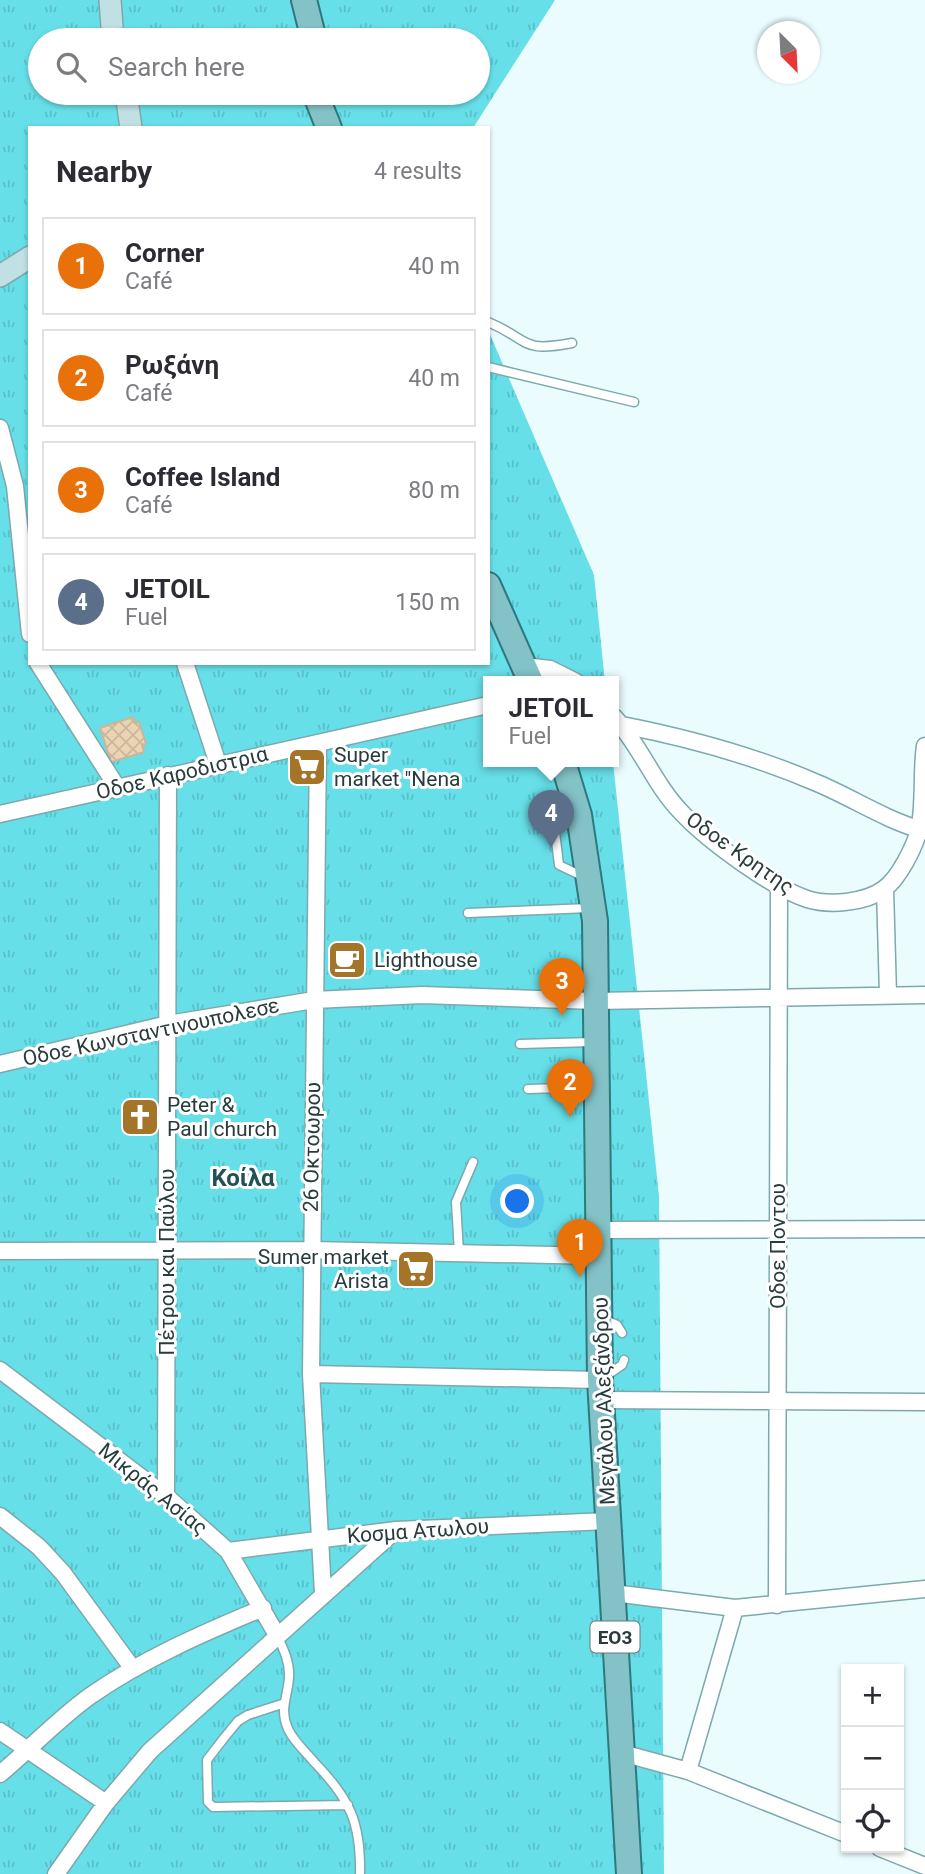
<!DOCTYPE html>
<meta charset="utf-8">
<style>
:root{--surface:#fff;--page:#f7f7f7;--text:#2b2b33;--muted:#7c7c81;--line:#e1e1e2;--accent:#a47528}
body{margin:0;font-family:Roboto,sans-serif;background:var(--page);color:var(--text)}
.controls{position:absolute;right:21px;bottom:21px;display:grid;overflow:hidden;border-radius:0px;box-shadow:0 2px 5px #0004}
.controls button{width:63px;height:63px;display:grid;place-items:center;padding:0;border:0;border-bottom:2px solid var(--line);background:var(--surface);color:var(--text);font:35px sans-serif}
.compass{position:absolute;left:757px;top:21px;width:63px;height:63px;border-radius:50%;background:var(--surface);box-shadow:0 2px 5px #0004;rotate:156deg}
.you{position:absolute;left:518px;top:1202px;width:24px;height:24px;margin:-18px;border:5px solid #fff;border-radius:50%;background:#1a73e8;box-shadow:0 0 0 10px #1a73e833}
.badge{display:grid;place-items:center;width:46px;height:46px;border-radius:50%;background:var(--accent);color:#fff;font-size:23px;font-weight:700}
.pin{position:absolute;translate:-50% -58px;filter:drop-shadow(0 2px 4px #0008)}
.pin::after{content:'';position:absolute;top:37px;width:24px;height:21px;background:inherit;clip-path:polygon(0 0,100% 0,50% 100%)}
.popup{position:absolute;left:483px;top:676px;width:136px;height:91px;box-sizing:border-box;display:grid;place-content:center;border-radius:0px;background:var(--surface);filter:drop-shadow(0 2px 5px #0005);font-size:23px;white-space:nowrap;color:var(--muted)}
.popup b{font-size:26px;color:var(--text)}
.popup::after{content:'';position:absolute;left:50%;top:100%;margin-left:-14px;border:14px solid transparent;border-top-color:var(--surface)}
.list{margin:0;padding:0;list-style:none}
h2{display:flex;justify-content:space-between;align-items:center;height:91px;margin:0;padding:0 28px;font-size:30px}
h2 small{font-size:23px;font-weight:400;color:var(--muted)}
.list li{display:grid;grid-template-columns:46px 1fr auto;gap:21px;align-items:center;box-sizing:border-box;height:98px;margin:0 14px 14px;padding:0 14px;border:2px solid var(--line);border-radius:0px}
.list b{display:block;font-size:26px;white-space:nowrap}
.list p{margin:0;font-size:23px;white-space:nowrap;color:var(--muted)}
.list em{font-size:23px;font-style:normal;color:var(--muted)}
.icon{flex:none;width:38px;height:38px;fill:none;stroke:currentColor;stroke-width:2;stroke-linecap:round;stroke-linejoin:round}
.map{position:relative;flex:none;width:925px;height:1874px;overflow:hidden}
.search{position:absolute;background:var(--surface);box-shadow:0 2px 5px #0004;left:28px;top:28px;width:462px;height:77px;display:flex;align-items:center;gap:18px;box-sizing:border-box;padding:0 24px;border-radius:38px;color:var(--muted);font-size:26px}
.panel{position:absolute;background:var(--surface);box-shadow:0 2px 5px #0004;left:28px;top:126px;width:462px;height:539px;border-radius:0px}
.map>svg:first-child{display:block}
</style>
<div class="map">
<svg width="925" height="1874" viewBox="0 0 925 1874">
<defs>
<pattern id="grass-tufts" width="24" height="20" patternUnits="userSpaceOnUse" patternTransform="scale(1.75)"><rect width="24" height="20" fill="#66dfe9"/><path d="M3 7l-1-3M5 7V3M7 7l1-3M15 17l-1-3M17 17v-4M19 17l1-3" fill="none" stroke="#58c0c9"/></pattern>
<pattern id="building-cross-hatch" width="8" height="8" patternUnits="userSpaceOnUse" patternTransform="scale(1.75)"><rect width="8" height="8" fill="#ebd4b4"/><path d="M0 0l8 8M0 8l8-8" fill="none" stroke="#cab79c"/></pattern>
</defs>
<rect width="100%" height="100%" fill="#eafcfe"/>
<!-- grass -->
<path fill="url(#grass-tufts)" fill-rule="evenodd" d="M0,0h555l-82,128h-443v535h458v-333l106,245 11,107h-117v80h125l46,434 5,678h-664zM40,40h438v53h-438z"/>
<!-- building -->
<path fill="url(#building-cross-hatch)" stroke="#ccb697" stroke-width="2" d="M133,717l2,6 4,-1 7,22 -4,1 2,7 -33,10 -11,-34z"/>
<g fill="none" stroke-linecap="round" stroke-linejoin="round">
<defs>
<path id="lane" d="M488,322c43,18 31,31 84,21
M488,367l146,35
M570,802l-16,22 5,41 25,12
M468,913l122,-5
M520,1044l73,-2
M528,1089l65,-2
M459,1253l-3,-51 17,-40
M603,1319l14,6 5,8
M606,1376l16,-11 2,-5
M277,1635c6,13 13,27 12,42 -1,20 -10,32 -1,52 6,13 18,23 27,34 35,36 46,60 45,111
M282,1704l-34,11 -10,6 -14,17 -17,22 1,42 5,5 135,-2"/>
<path id="street" d="M0,428l15,58 15,148
M38,663l79,124
M185,663l33,101
M524,666l26,3 26,13
M614,717c26,28 40,67 67,95 26,28 90,75 126,87 22,7 58,4 77,-10 15,-11 30,-41 35,-59 6,-26 2,-57 6,-84
M622,725c66,13 133,31 195,58 36,15 70,38 108,48
M318,743l-7,631 12,219
M0,814l488,-109
M885,889l3,106
M0,1064l168,-40 146,-24 108,-5 173,6 330,-6
M598,1230l327,-1
M0,1251l311,-1 288,6
M0,1370l166,126 62,55 49,84
M311,1374l289,6
M601,1400l324,2
M166,1496l2,-721
M0,1516l39,31 24,26 70,96
M228,1551l168,-21 213,-9
M613,1593l122,15 190,-19
M777,1605l2,-719
M0,1731l106,72
M622,1753l66,18 158,63
M688,1771l47,-163
M0,1774c30,-25 58,-55 90,-78 53,-37 113,-63 173,-88
M880,1848l45,18
M56,1874l50,-71 44,-52 246,-221"/>
<path id="secondary" d="M110,0l3,40
M126,93l5,35
M0,276l30,-19"/>
<path id="primary" d="M304,0l10,40
M315,93l14,35
M488,585l43,97
M563,762l16,53 16,106 5,459 29,494"/>
</defs>
<!-- lane casing -->
<use href="#lane" stroke="#7ba9ad" stroke-width="11"/>
<!-- street casing -->
<use href="#street" stroke="#7ba9ad" stroke-width="19"/>
<!-- secondary casing -->
<use href="#secondary" stroke="#7ba9ad" stroke-width="24"/>
<!-- primary casing -->
<use href="#primary" stroke="#2e787e" stroke-width="28"/>
<!-- lane -->
<use href="#lane" stroke="#fff" stroke-width="8"/>
<!-- street -->
<use href="#street" stroke="#fff" stroke-width="16"/>
<!-- secondary -->
<use href="#secondary" stroke="#c1e0e3" stroke-width="21"/>
<!-- primary -->
<use href="#primary" stroke="#83c2c7" stroke-width="24"/>
</g>
<!-- icons -->
<defs>
<symbol id="supermarket-square" viewBox="-11 -11 22 22"><rect x="-9" y="-9" width="18" height="18" rx="4" fill="#a47528" stroke="#fff"/><path d="M-6-5.5h2.5l.6 2H6L4.5 2H-2.5L-4.4-4H-6ZM-1.5 3.2a1.3 1.3 0 1 0 .1 0ZM3 3.2a1.3 1.3 0 1 0 .1 0Z" fill="#fff"/></symbol>
<symbol id="cafe-square" viewBox="-11 -11 22 22"><rect x="-9" y="-9" width="18" height="18" rx="4" fill="#a47528" stroke="#fff"/><path d="M-5.5-4.5H6V0H3Q3 3.5 0 3.5H-2.5Q-5.5 3.5-5.5 0ZM3-3.2v2h1.7v-2ZM-6 4.5H4V6H-6Z" fill="#fff"/></symbol>
<symbol id="church-square" viewBox="-11 -11 22 22"><rect x="-9" y="-9" width="18" height="18" rx="4" fill="#a47528" stroke="#fff"/><path d="M-1.2-6h2.4v3.5h3.3v2.4h-3.3V6h-2.4V-.1h-3.3v-2.4h3.3Z" fill="#fff"/></symbol>
</defs>
<g fill-rule="evenodd">
<use href="#supermarket-square" x="285" y="745" width="44" height="44"/>
<use href="#cafe-square" x="325" y="938" width="44" height="44"/>
<use href="#church-square" x="118" y="1095" width="44" height="44"/>
<use href="#supermarket-square" x="394" y="1247" width="44" height="44"/>
</g>
<g text-anchor="middle" stroke-width="6" stroke-linejoin="round" paint-order="stroke">
<!-- shield labels -->
<rect fill="#fff" stroke="#687677" stroke-width="2" x="590.5" y="1621.5" width="49" height="31" rx="5"/>
<g font-size="19" font-weight="bold" fill="#283b3d">
<text x="615" y="1644">ΕΟ3</text>
</g>
<!-- poi labels -->
<g font-size="21" fill="#283b3d" stroke="#fff" text-anchor="start">
<text x="334" y="762">Super<tspan x="334" dy="24">market "Nena</tspan></text>
<text x="374" y="967">Lighthouse</text>
<text x="167" y="1112">Peter &amp;<tspan x="167" dy="24">Paul church</tspan></text>
<text x="389" y="1264" text-anchor="end">Sumer market<tspan x="389" dy="24">Arista</tspan></text>
</g>
<!-- street labels -->
<g font-size="21" fill="#283b3d" stroke="#fff">
<text transform="translate(182 773) rotate(-13)" y="7">Oδοε Καροδιστρια</text>
<text transform="translate(740 853) rotate(35)" y="7">Oδοε Κρητης</text>
<text transform="translate(151 1032) rotate(-12)" y="7">Oδοε Κωνσταντινουπολεσε</text>
<text transform="translate(312 1147) rotate(-89)" y="7">26 Οκτοωρου</text>
<text transform="translate(778 1246) rotate(-90)" y="7">Oδοε Ποντου</text>
<text transform="translate(167 1262) rotate(-90)" y="7">Πέτρου και Παύλου</text>
<text transform="translate(604 1401) rotate(-92)" y="7">Μεγάλου Αλεξάνδρου</text>
<text transform="translate(153 1489) rotate(39)" y="7">Μικράς Ασίας</text>
<text transform="translate(418 1531) rotate(-4)" y="7">Κοσμα Ατωλου</text>
</g>
<!-- quarter labels -->
<g font-size="24" font-weight="bold" fill="#235054" stroke="#fff">
<text x="243" y="1186">Κοίλα</text>
</g>
</g>
</svg>
<div class="controls">
<button>+</button>
<button>−</button>
<button><svg class="icon" aria-label="locate" viewBox="0 0 24 24"><circle cx="12" cy="12" r="6"/><path d="M12 2v4M12 18v4M2 12h4M18 12h4"/></svg></button>
</div>
<svg class="compass" viewBox="-18 -18 36 36"><path d="M0-13l5 13h-10z" fill="#e53935"/><path d="M0 13l5-13h-10z" fill="#7c7c81"/></svg>
<div class="you"></div>
<div class="pin badge" style="left:580px;top:1277px;background:#e8710a">1</div>
<div class="pin badge" style="left:570px;top:1117px;background:#e8710a">2</div>
<div class="pin badge" style="left:562px;top:1016px;background:#e8710a">3</div>
<div class="pin badge" style="left:551px;top:848px;background:#5c6f8a">4</div>
<div class="popup"><b>JETOIL</b>Fuel</div>
<div class="search"><svg class="icon" aria-label="search" viewBox="0 0 24 24"><circle cx="10" cy="10" r="6"/><path d="M15 15l6 6"/></svg>Search here</div>
<section class="panel">
<h2>Nearby<small>4 results</small></h2>
<ul class="list">
<li><span class="badge" style="background:#e8710a">1</span><div><b>Corner</b><p>Café</p></div><em>40 m</em></li>
<li><span class="badge" style="background:#e8710a">2</span><div><b>Ρωξάνη</b><p>Café</p></div><em>40 m</em></li>
<li><span class="badge" style="background:#e8710a">3</span><div><b>Coffee Island</b><p>Café</p></div><em>80 m</em></li>
<li><span class="badge" style="background:#5c6f8a">4</span><div><b>JETOIL</b><p>Fuel</p></div><em>150 m</em></li>
</ul>
</section>
</div>
